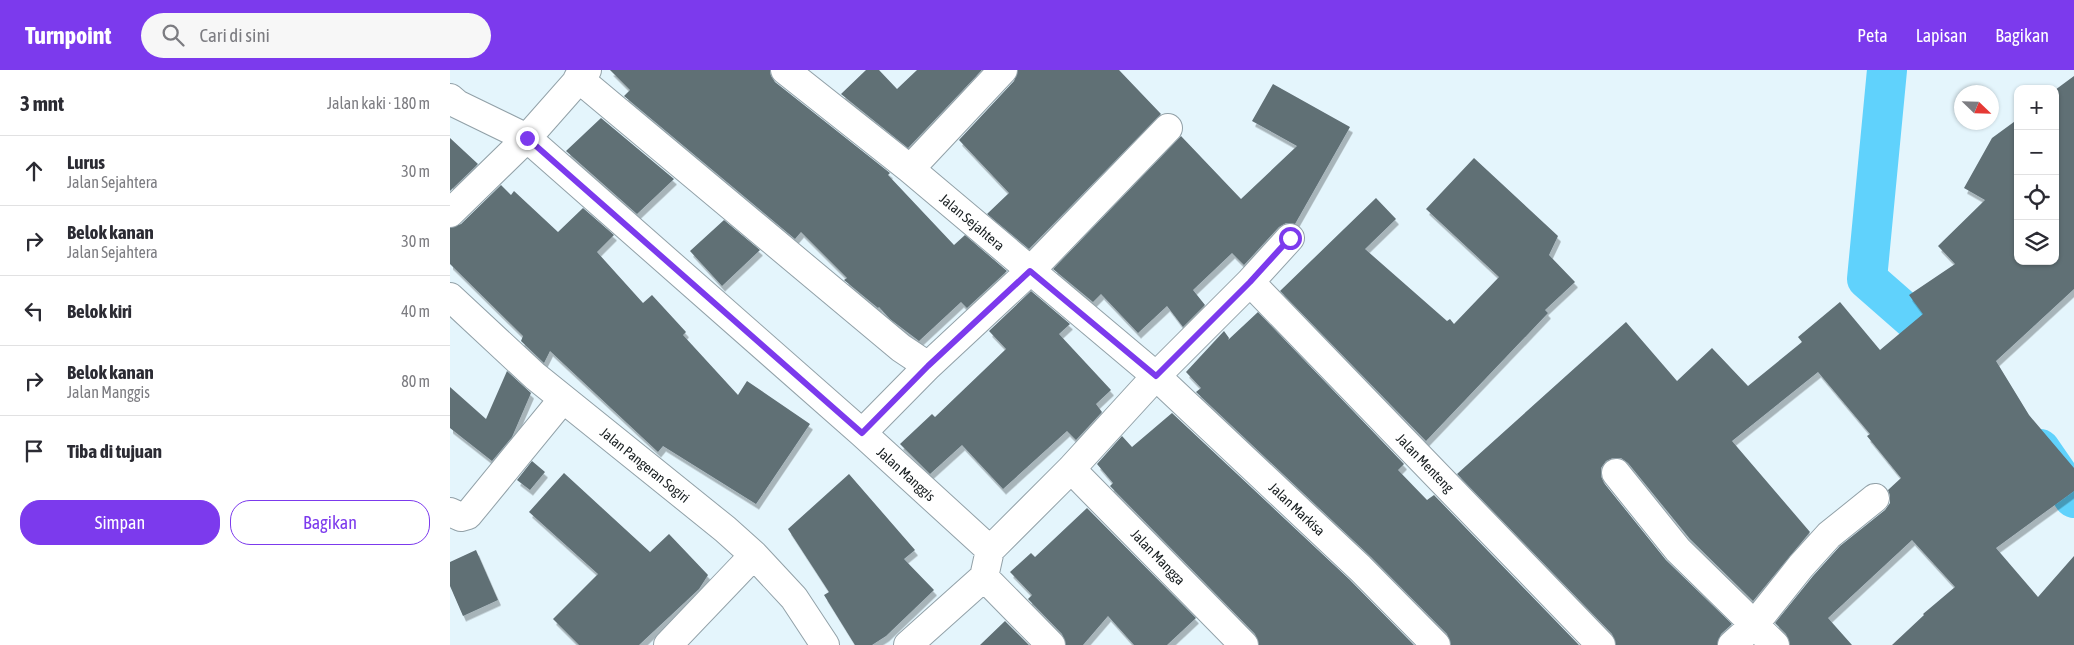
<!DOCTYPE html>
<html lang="id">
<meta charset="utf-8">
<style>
:root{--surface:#fff;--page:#f7f7f7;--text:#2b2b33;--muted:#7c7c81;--line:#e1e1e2;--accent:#7c3aed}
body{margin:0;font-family:"Asap Condensed",sans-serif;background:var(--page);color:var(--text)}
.controls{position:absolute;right:15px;top:15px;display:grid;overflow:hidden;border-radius:10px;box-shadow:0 1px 4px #0004}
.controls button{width:45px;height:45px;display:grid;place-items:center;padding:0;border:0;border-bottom:1px solid var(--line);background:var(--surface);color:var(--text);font:25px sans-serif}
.compass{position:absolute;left:1504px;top:15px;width:45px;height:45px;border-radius:50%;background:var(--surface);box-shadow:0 1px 4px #0004;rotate:113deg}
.stop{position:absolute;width:15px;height:15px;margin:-11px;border:4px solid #7c3aed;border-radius:50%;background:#fff}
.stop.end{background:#7c3aed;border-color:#fff;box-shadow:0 1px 5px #0008}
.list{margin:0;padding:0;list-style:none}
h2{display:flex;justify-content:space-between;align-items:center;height:65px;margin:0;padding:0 20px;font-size:21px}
h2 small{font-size:16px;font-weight:400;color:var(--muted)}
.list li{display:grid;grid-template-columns:32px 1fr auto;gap:15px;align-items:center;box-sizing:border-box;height:70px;padding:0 20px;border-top:1px solid var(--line)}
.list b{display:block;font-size:19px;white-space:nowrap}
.list p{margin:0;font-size:16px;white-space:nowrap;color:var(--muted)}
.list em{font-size:16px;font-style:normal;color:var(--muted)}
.actions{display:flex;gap:10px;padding:15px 20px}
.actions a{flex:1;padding:11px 0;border:1px solid var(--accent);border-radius:20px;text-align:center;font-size:18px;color:var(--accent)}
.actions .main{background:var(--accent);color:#fff}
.icon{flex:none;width:28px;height:28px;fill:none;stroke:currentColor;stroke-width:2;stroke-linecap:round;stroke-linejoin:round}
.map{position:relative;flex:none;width:1624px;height:575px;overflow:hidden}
header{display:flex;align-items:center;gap:30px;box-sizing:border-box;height:70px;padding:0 25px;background:var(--accent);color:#fff}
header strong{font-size:24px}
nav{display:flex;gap:28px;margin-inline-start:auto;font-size:18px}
.search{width:350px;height:45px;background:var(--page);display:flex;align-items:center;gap:12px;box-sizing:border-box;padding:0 18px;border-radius:28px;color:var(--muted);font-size:19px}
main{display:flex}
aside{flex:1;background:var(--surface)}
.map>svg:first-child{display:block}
</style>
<header>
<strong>Turnpoint</strong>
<div class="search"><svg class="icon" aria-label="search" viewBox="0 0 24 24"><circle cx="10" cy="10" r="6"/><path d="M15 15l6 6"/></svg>Cari di sini</div>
<nav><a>Peta</a><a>Lapisan</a><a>Bagikan</a></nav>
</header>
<main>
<aside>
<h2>3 mnt<small>Jalan kaki · 180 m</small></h2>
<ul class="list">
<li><svg class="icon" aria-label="ahead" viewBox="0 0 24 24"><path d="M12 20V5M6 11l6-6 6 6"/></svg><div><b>Lurus</b><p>Jalan Sejahtera</p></div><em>30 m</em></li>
<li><svg class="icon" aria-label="right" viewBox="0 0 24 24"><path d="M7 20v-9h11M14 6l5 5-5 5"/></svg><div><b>Belok kanan</b><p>Jalan Sejahtera</p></div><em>30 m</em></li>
<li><svg class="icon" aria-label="left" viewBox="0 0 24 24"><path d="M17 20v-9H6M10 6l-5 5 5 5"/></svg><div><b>Belok kiri</b></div><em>40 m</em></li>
<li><svg class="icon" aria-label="right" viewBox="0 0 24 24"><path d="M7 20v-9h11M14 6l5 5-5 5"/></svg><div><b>Belok kanan</b><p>Jalan Manggis</p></div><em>80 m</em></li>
<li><svg class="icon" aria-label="arrive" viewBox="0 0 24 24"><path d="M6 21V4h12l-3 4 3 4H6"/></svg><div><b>Tiba di tujuan</b></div></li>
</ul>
<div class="actions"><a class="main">Simpan</a><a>Bagikan</a></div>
</aside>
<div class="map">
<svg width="1624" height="575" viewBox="0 0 1624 575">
<defs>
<filter id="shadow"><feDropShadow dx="3" dy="5.5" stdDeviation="0" flood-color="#0004"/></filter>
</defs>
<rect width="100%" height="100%" fill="#e4f5fc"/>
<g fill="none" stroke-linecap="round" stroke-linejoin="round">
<!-- canal -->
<path stroke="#60d2fc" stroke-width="40" d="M1437,0l-20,209 89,78
M1590,379l34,49"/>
</g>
<!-- building -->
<path fill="#606f75" filter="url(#shadow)" d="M160,0h160l1,6 4,6 115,91 -2,2 66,70 11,-10 42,36 -40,37 -6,-6 -42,39 -29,-22 -11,-12 -1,1 -34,-28 3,-2 -46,-46 -6,7 -171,-143 6,-6z
M416,0h13l18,19 20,-19h65l-74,78 -67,-54z
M568,0h101l42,44 -132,135 -42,-35 22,-21 -50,-53 55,-59z
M1624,6v213l-78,72 33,54 45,53v23l-78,57 42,49 36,-41v89h-182l32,-30 -1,-1 32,-27 -43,-47 -84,78 24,27h-62l-4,-11 -11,-11 38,-47 27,-30 45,-36 5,-7v-7l-2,-6 13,-12 -34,-42 3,-2 -52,-62 -86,69 78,91 -57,69 -63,-62 -62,-76 -7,-5h-8l-7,3 -5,7v8l3,7 62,77 66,64 -11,10 -4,11h-101l-4,-11 -155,-160 169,-152 51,59 35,-33 36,38 54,-44 -4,-5 42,-35 40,48 43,-36 -14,-19 46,-31 -17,-18 47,-46 -21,-12 28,-50 26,-19v142h37v-171z
M823,14l77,43 -55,97 -9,-1 -7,4 -35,38 -12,-12 -39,37 12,15 -22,22 -16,-21 -29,27 -37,-39 -8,8 -40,-33 128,-133 60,63 56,-53 -45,-25z
M151,48l73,61 -37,35 -71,-63z
M0,68l28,26 -28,27z
M1024,88l84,78 -9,19 26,27 -30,28 3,3 -122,128 -146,-150 96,-93 20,21 -31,30 82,72 3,-2 4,5 45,-47 -73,-68z
M51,115l10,10 3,-4 44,41 25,-24 31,27 -17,17 46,51 9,-8 34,37 -3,3 55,60 9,-14 63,43 -54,80 -93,-58 -5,6 -108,-101 -6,12 -23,-22 2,-5 -73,-72v-36l11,-4z
M274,150l36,30 -38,36 -32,-35z
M581,221l39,33 -11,10 52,56 -15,14 6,8 -26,28 -9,-9 -64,58 -41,-44 -32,29 -30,-30 32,-30 3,3 71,-68 -17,-18z
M808,242l146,152 -6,6 29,30 7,-5 145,150h-128l-4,-11 -76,-77 -175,-165 5,-4 -15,-16 38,-41 5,7 -1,2z
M57,301l24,22 -19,44 -20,24 -42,-33v-41l36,32z
M722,343l177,166 65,66h-155l-4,-11 -145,-148 3,-3 -16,-19 25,-28 10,11z
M82,391l13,11 -15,18 -13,-10z
M114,403l86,79 19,-18 39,41 -9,14 -60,56h-60l-26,-26 45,-45 -69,-62z
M399,404l66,76 -11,9 30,31 -48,46 -14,9h-17l-31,-50 5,-3 -41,-63z
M637,438l109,110 -29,27h-33l-26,-29 -25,29h-17l-4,-11 -34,-35 4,-4 -22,-23 21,-19 4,4z
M26,480l22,50 -35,16 -13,-30v-24z
M555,551l24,24h-49z"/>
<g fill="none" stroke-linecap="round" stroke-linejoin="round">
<defs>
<path id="minor" d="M335,0l125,99 246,207 204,192 76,77
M128,8l323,270 27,18 102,-95 138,-143
M0,28l7,6 70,34 335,295 128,117 -6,27 67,68
M460,99l93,-99
M0,143l77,-75 60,-68
M800,212l351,363
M0,227l85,79 190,153 29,26 40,43 31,47
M412,363l66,-67
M621,399l173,176
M1166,403l62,77 97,95
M0,442l11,5 7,-2 95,-116
M540,480l81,-81 85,-93 94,-94 40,-44
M218,575l86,-90
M458,575l76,-68
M1282,575l22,-20 47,-59 28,-31 46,-37"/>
</defs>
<!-- minor casing -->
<use href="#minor" stroke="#92a1a8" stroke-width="30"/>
<!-- minor -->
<use href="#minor" stroke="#fff" stroke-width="28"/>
</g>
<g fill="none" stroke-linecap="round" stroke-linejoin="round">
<!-- route -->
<path stroke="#7c3aed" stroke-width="6" d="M77,68l335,295 66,-67 102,-95 126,105 94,-94 40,-44"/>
</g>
<g text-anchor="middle" stroke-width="4" stroke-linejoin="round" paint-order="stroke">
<!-- street labels -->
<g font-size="14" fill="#181e20" stroke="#fff">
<text transform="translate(522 152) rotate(40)" y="5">Jalan Sejahtera</text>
<text transform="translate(975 393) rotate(46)" y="5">Jalan Menteng</text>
<text transform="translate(195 395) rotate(39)" y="5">Jalan Pangeran Sogiri</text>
<text transform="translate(456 404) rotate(42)" y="5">Jalan Manggis</text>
<text transform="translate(847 439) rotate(43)" y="5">Jalan Markisa</text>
<text transform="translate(708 487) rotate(46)" y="5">Jalan Mangga</text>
</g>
</g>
</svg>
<div class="controls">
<button>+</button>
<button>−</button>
<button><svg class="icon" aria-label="locate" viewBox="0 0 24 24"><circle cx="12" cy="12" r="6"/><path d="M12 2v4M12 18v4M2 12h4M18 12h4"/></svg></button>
<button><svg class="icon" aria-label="layers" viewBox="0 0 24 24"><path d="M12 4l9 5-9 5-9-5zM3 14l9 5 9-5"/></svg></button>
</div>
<svg class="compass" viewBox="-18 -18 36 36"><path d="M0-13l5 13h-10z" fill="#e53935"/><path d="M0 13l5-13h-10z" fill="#7c7c81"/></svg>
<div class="stop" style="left:840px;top:168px"></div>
<div class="stop end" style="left:77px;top:68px"></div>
</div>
</main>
